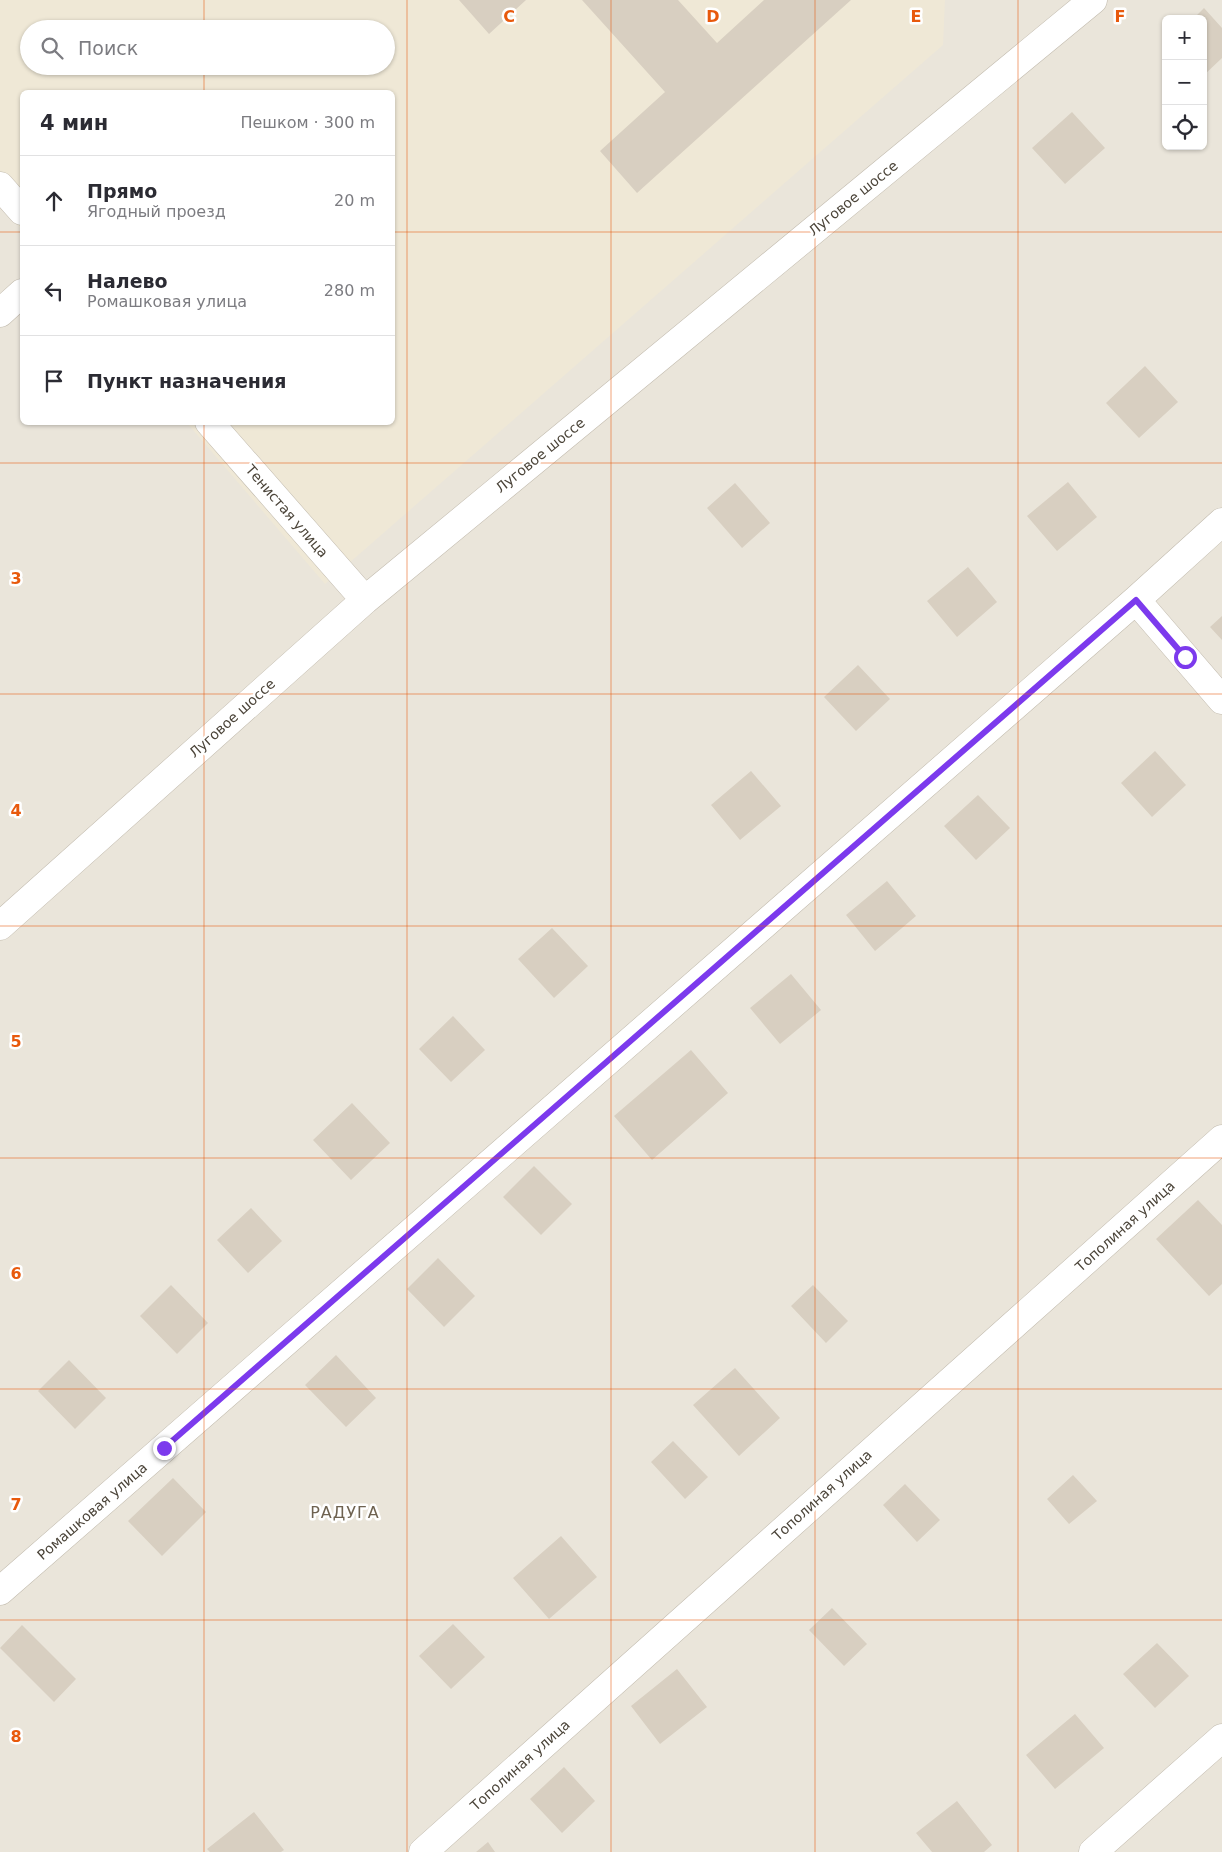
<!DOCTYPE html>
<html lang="ru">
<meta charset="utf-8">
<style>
:root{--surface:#fff;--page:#f2f2f3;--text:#2b2b33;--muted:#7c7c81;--line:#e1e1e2}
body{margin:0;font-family:"DejaVu Sans",sans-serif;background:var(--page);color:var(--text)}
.controls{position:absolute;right:15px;top:15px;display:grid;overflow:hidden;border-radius:8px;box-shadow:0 1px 4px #0004}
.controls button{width:45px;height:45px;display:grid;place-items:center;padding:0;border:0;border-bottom:1px solid var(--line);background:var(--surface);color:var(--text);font:25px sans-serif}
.stop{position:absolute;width:15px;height:15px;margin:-11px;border:4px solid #7c3aed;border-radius:50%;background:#fff}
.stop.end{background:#7c3aed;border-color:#fff;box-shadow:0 1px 5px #0008}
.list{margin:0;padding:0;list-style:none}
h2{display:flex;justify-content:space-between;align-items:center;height:65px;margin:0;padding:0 20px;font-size:21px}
h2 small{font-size:16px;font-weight:400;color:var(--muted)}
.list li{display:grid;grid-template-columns:32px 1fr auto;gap:15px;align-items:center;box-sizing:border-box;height:90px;padding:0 20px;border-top:1px solid var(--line)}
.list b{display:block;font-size:19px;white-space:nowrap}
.list p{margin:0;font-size:16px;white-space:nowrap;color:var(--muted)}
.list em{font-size:16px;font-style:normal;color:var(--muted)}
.icon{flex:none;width:28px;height:28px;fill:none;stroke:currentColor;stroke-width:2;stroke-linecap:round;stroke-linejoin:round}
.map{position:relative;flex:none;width:1222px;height:1852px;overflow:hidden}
.search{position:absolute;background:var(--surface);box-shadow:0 1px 4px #0004;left:20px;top:20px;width:375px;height:55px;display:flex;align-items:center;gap:12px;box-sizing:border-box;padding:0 18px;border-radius:28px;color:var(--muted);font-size:19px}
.panel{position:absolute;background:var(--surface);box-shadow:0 1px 4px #0004;left:20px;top:90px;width:375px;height:335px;border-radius:8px}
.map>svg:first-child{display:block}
</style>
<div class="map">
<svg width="1222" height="1852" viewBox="0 0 1222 1852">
<rect width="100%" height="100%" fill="#f6f3ec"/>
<!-- residential -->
<path fill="#eae5da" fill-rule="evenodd" d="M0,0h1222v1852h-1222zM1166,19h37v127h-37zM29,29h357v37h-357zM22,92h370v330h-370z"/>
<!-- education -->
<path fill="#efe8d6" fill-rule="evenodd" d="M0,0h945l-2,45 -618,539 -138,-161 205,-1v-330h-370v138l-22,-27zM29,29h357v37h-357z"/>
<!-- building -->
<path fill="#d8cfc1" d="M459,0h67l-37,34z
M582,0h96l39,43 47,-43h87l-214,193 -37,-42 65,-59z
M1204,8l18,20v30l-19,18v-57h-10z
M1072,112l33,36 -40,36 -33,-36z
M1145,366l33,36 -39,36 -33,-35z
M1068,482l29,35 -40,34 -30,-35z
M735,483l35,40 -28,25 -35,-40z
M968,567l29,35 -40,35 -30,-36z
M1222,616v24l-12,-13z
M858,665l32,34 -34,32 -32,-34z
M1155,751l31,34 -34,32 -31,-34z
M751,771l30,35 -41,34 -29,-35z
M978,795l32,33 -34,32 -32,-34z
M887,881l29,35 -41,35 -29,-36z
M552,928l36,38 -34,32 -36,-39z
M791,974l30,36 -41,34 -30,-36z
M453,1016l32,34 -34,32 -32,-33z
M691,1050l37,43 -76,67 -38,-44z
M352,1103l38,40 -39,37 -38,-40z
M534,1166l38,38 -31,31 -38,-38z
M1198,1200l24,25v59l-13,12 -53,-57z
M251,1208l31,33 -34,32 -31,-33z
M438,1258l37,38 -31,31 -37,-38z
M171,1285l37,38 -31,31 -37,-38z
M813,1285l35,36 -22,22 -35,-37z
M336,1355l40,43 -30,29 -41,-42z
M69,1360l37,38 -31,31 -37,-38z
M735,1368l45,50 -41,38 -46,-51z
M673,1441l35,36 -23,22 -34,-37z
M1073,1475l24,26 -28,23 -22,-25z
M173,1478l33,34 -44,44 -34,-35z
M905,1484l35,36 -23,22 -34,-37z
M561,1536l36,41 -48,42 -36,-41z
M832,1608l35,36 -23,22 -35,-36z
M453,1624l32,33 -34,32 -32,-33z
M22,1625l54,54 -22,23 -54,-54z
M1157,1643l32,33 -34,32 -32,-34z
M677,1669l30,38 -47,37 -29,-38z
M1075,1714l29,34 -49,41 -29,-34z
M564,1767l31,34 -33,32 -32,-34z
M957,1801l35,44 -8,7h-52l-16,-19z
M254,1812l30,38 -3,2h-71l-3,-3z
M488,1842l7,10h-19z"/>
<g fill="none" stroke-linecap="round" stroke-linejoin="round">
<defs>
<path id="minor" d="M0,186l22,25
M0,313l22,-20
M209,422l156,178
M1136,600l86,100
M0,926l365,-326 728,-600
M0,1591l1136,-991 86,-78
M423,1852l799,-713
M1093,1852l129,-114"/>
</defs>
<!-- minor casing -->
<use href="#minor" stroke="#c2bbae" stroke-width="29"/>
<!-- minor -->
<use href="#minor" stroke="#fff" stroke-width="28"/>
</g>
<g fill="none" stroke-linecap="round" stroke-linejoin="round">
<!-- route -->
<path stroke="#7c3aed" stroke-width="6" d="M164,1448l972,-848 49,57"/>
</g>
<!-- grid -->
<path fill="none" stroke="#e8590c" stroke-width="1" stroke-opacity="0.55" d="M204,0v29M407,0v1852M611,0v1852M815,0v1852M1018,0v1852M204,66v26M0,232h22M392,232h830M204,422v1430M0,463h1222M0,694h1222M0,926h1222M0,1158h1222M0,1389h1222M0,1620h1222"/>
<g text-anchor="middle" stroke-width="5" stroke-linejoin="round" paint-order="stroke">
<!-- street labels -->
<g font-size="14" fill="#4b4439" stroke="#fff">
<text transform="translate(853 198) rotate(-39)" y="5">Луговое шоссе</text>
<text transform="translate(540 455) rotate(-39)" y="5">Луговое шоссе</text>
<text transform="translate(287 511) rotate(49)" y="5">Тенистая улица</text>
<text transform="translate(232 718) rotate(-42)" y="5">Луговое шоссе</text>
<text transform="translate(1125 1226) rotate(-42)" y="5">Тополиная улица</text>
<text transform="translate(822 1495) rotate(-42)" y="5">Тополиная улица</text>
<text transform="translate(92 1511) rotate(-41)" y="5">Ромашковая улица</text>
<text transform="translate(520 1765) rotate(-42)" y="5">Тополиная улица</text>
</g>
<!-- quarter labels -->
<g font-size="16" letter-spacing="1" fill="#6e6250" stroke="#fff">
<text x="345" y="1518">РАДУГА</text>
</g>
</g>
<g font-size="16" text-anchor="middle" font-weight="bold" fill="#e8590c" stroke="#fff" stroke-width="5" stroke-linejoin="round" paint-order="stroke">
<text x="509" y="22">C</text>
<text x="713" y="22">D</text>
<text x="916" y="22">E</text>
<text x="1120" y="22">F</text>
<text x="16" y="584">3</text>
<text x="16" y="816">4</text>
<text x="16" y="1047">5</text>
<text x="16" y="1279">6</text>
<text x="16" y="1510">7</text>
<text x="16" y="1742">8</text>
</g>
</svg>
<div class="controls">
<button>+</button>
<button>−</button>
<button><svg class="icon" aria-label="locate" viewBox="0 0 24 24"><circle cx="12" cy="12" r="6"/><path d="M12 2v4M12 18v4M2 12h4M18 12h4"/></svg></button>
</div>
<div class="stop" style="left:1185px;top:657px"></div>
<div class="stop end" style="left:164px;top:1448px"></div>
<div class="search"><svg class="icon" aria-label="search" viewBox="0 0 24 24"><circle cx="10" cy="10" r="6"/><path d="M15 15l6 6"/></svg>Поиск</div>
<section class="panel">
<h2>4 мин<small>Пешком · 300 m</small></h2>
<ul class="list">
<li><svg class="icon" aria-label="ahead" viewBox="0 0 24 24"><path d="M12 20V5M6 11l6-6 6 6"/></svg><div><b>Прямо</b><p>Ягодный проезд</p></div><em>20 m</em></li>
<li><svg class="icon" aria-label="left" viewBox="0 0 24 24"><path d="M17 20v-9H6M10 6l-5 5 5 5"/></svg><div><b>Налево</b><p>Ромашковая улица</p></div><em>280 m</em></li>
<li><svg class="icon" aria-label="arrive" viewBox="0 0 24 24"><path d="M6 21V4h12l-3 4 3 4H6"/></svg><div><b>Пункт назначения</b></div></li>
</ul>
</section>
</div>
